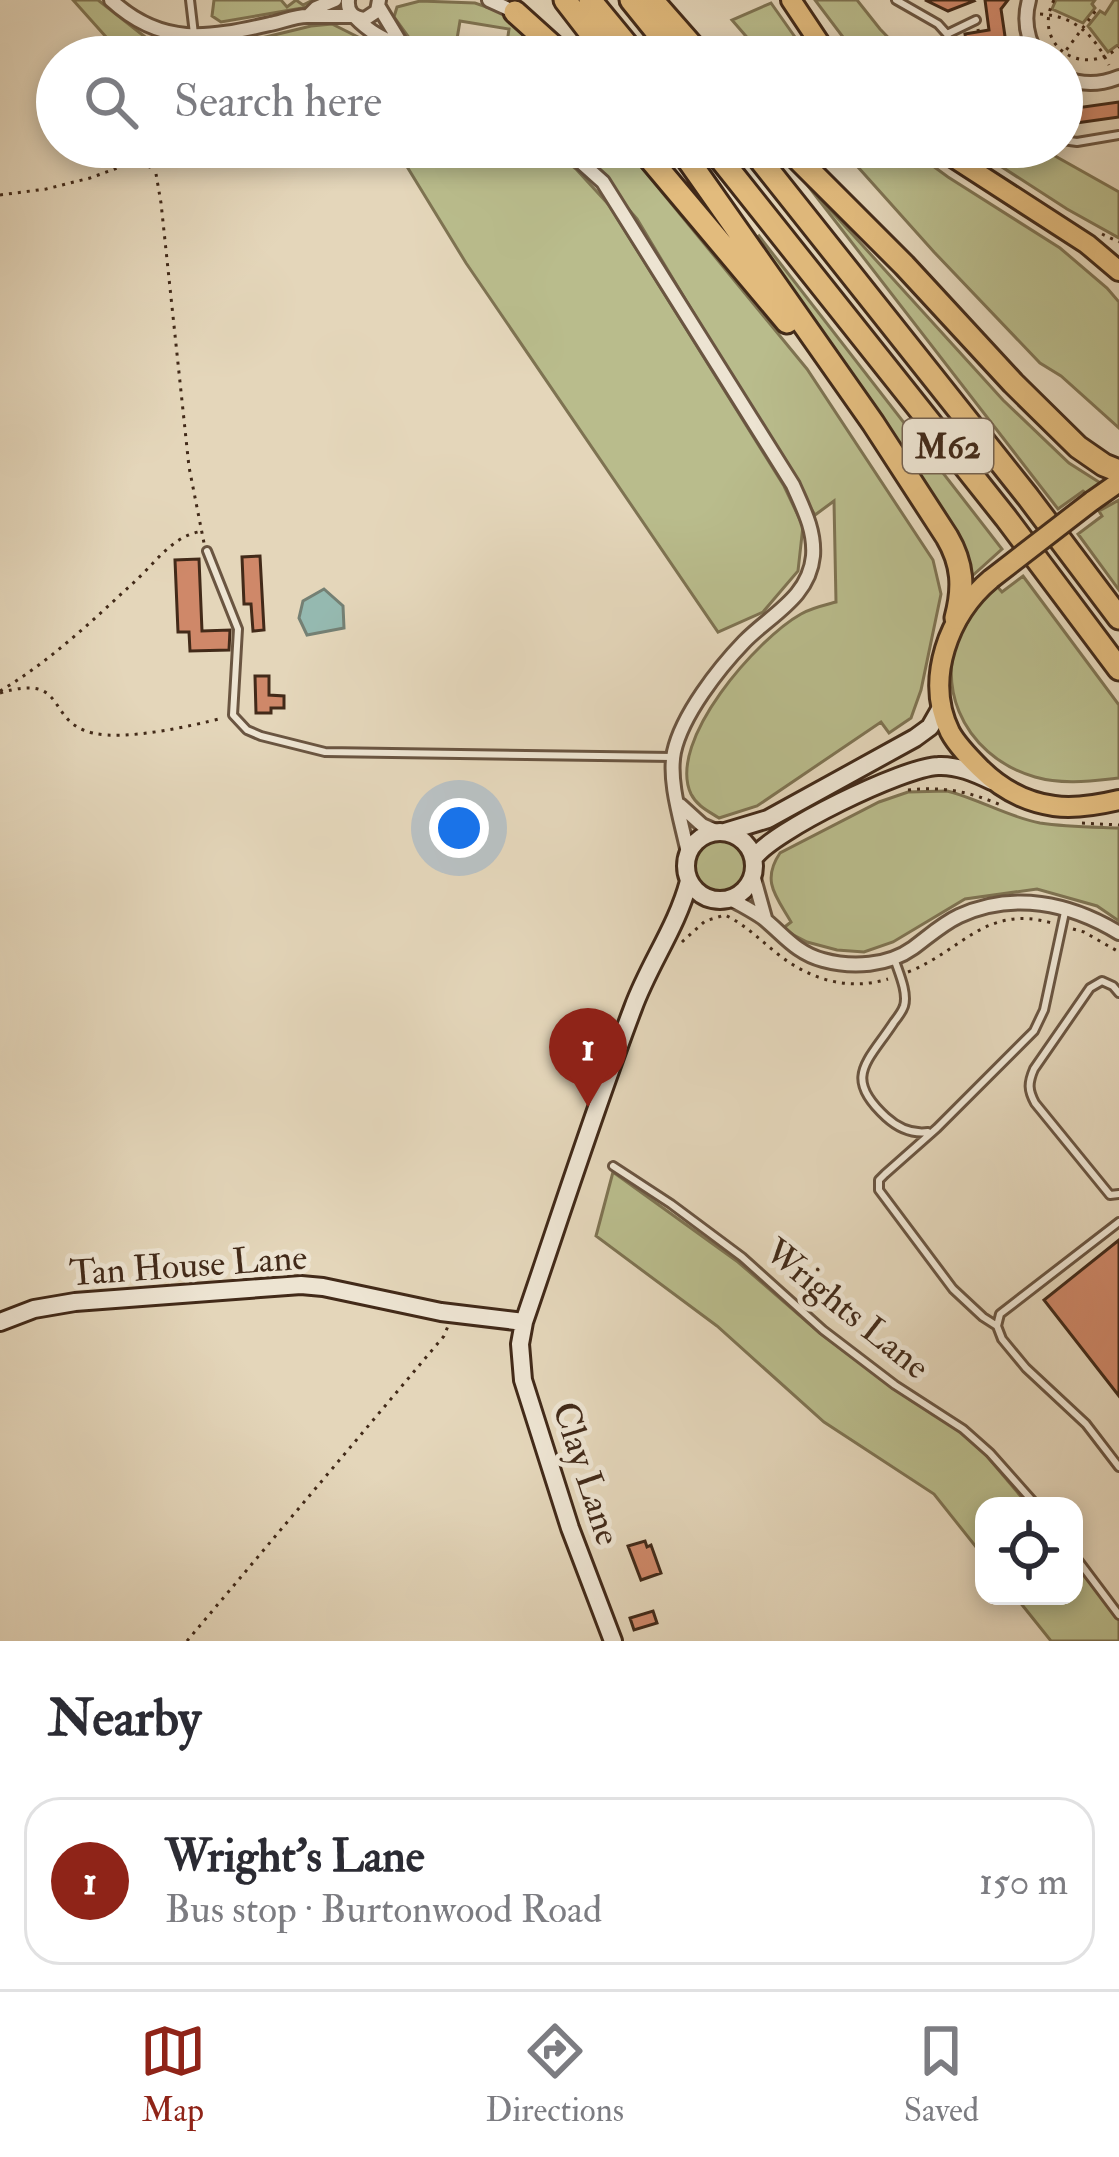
<!DOCTYPE html>
<meta charset="utf-8">
<style>
:root{--surface:#fff;--page:#f7f7f7;--text:#2b2b33;--muted:#7c7c81;--line:#e1e1e2;--accent:#8f2418}
body{margin:0;font-family:"IM FELL Double Pica",serif;background:var(--page);color:var(--text)}
.controls{position:absolute;right:36px;bottom:36px;display:grid;overflow:hidden;border-radius:24px;box-shadow:0 6px 18px #0003}
.controls button{width:108px;height:108px;display:grid;place-items:center;padding:0;border:0;border-bottom:3px solid var(--line);background:var(--surface);color:var(--text);font:60px sans-serif}
.you{position:absolute;left:459px;top:828px;width:42px;height:42px;margin:-30px;border:9px solid #fff;border-radius:50%;background:#1a73e8;box-shadow:0 0 0 18px #1a73e833}
.badge{display:grid;place-items:center;width:78px;height:78px;border-radius:50%;background:var(--accent);color:#fff;font-size:39px;font-weight:700}
.pin{position:absolute;translate:-50% -99px;filter:drop-shadow(0 3px 6px #0008)}
.pin::after{content:'';position:absolute;top:63px;width:42px;height:36px;background:inherit;clip-path:polygon(0 0,100% 0,50% 100%)}
.list{margin:0;padding:0;list-style:none}
h2{display:flex;justify-content:space-between;align-items:center;height:156px;margin:0;padding:0 48px;font-size:51px}
h2 small{font-size:39px;font-weight:400;color:var(--muted)}
.list li{display:grid;grid-template-columns:78px 1fr auto;gap:36px;align-items:center;box-sizing:border-box;height:168px;margin:0 24px 24px;padding:0 24px;border:3px solid var(--line);border-radius:36px}
.list b{display:block;font-size:45px;white-space:nowrap}
.list p{margin:0;font-size:39px;white-space:nowrap;color:var(--muted)}
.list em{font-size:39px;font-style:normal;color:var(--muted)}
.icon{flex:none;width:66px;height:66px;fill:none;stroke:currentColor;stroke-width:2;stroke-linecap:round;stroke-linejoin:round}
.map{position:relative;flex:none;width:1119px;height:1641px;overflow:hidden}
.search{position:absolute;background:var(--surface);box-shadow:0 6px 18px #0003;left:36px;right:36px;top:36px;height:132px;display:flex;align-items:center;gap:30px;box-sizing:border-box;padding:0 42px;border-radius:66px;color:var(--muted);font-size:45px}
.sheet{height:348px;background:var(--surface)}
nav{display:flex;justify-content:space-around;align-items:center;box-sizing:border-box;height:168px;border-top:3px solid var(--line);background:var(--surface);font-size:33px;color:var(--muted)}
nav a{display:grid;justify-items:center;gap:6px}
nav .on{color:var(--accent)}
.map>svg:first-child{display:block}
</style>
<div class="map">
<svg width="1119" height="1641" viewBox="0 0 1119 1641">
<rect width="100%" height="100%" fill="#e4d6ba"/>
<filter id="stains"><feTurbulence type="fractalNoise" baseFrequency=".00167" numOctaves="4"/><feColorMatrix values="0 0 0 0 .2 0 0 0 0 .09 0 0 0 0 .02 0 0 0 .5 -.17"/></filter>
<radialGradient id="worn" r=".72"><stop offset=".6" stop-color="#630" stop-opacity="0"/><stop offset="1" stop-color="#630" stop-opacity=".3"/></radialGradient>
<!-- green -->
<path fill="#b9bc8c" stroke="#7e7352" stroke-width="3" d="M73,0h25l51,40 41,8 47,-4 74,-18 21,-2 66,33h-274z
M214,0h67l6,7 9,-7 7,5 10,-5h10l-15,7 -87,15 -9,-6z
M815,0h42l23,29 27,28h-49z
M1056,0h39l-3,4 3,4 -12,15 -31,-14z
M1114,0h5v44l-11,8 -20,-26 12,-15 5,3z
M420,1l55,2 35,12 41,42h-46l4,-28 -49,-8 -3,18 -45,3 -18,-25 3,-10z
M771,3l36,51 2,3h-45l-32,-37z
M395,147h155l26,22 33,36 175,281 19,40 -5,45 -35,41 -45,20 -252,-369z
M574,147h51l182,222 126,191 8,34 -20,96 -10,28 -22,15 -8,-11 -124,84 -38,12c-11,-7 -22,-12 -28,-24 -25,-53 67,-156 110,-180 10,-6 24,-9 35,-12l-2,-101 -19,14 -178,-296z
M840,147h67l41,30 112,71 47,40 12,14v126l-58,-52 -21,-13 -106,-111z
M971,147h68l80,45v46l-52,-29z
M805,182l198,218 66,63 33,21 -15,10 -4,-3 -25,18z
M759,236l243,313 -31,28 -14,-38 -204,-298z
M1119,500v90l-41,-56 24,-18 -3,-5z
M1023,576l96,129v73c-28,3 -56,7 -84,-1 -73,-21 -108,-99 -65,-165 7,-10 17,-19 25,-28l7,8z
M947,791c32,8 61,26 93,32 26,4 53,4 79,5v93l-22,-15 -60,-17 -72,10 -72,43 -29,10 -27,-2 -30,-8 -25,-13 9,-7c-15,-26 -30,-41 -11,-69l99,-51 29,-10z
M695 866a25 25 0 1 1 50 0a25 25 0 1 1-50 0Z
M613,1172l125,90 83,72 74,55 62,40 24,20 48,57h-45v51l-50,-63 -110,-72 -107,-96 -121,-90z
M1074,1561l45,59v21h-68l-36,-45h59z"/>
<!-- water -->
<path fill="#95b9b0" stroke="#748074" stroke-width="3" d="M324,589l19,17 1,22 -37,7 -8,-17 4,-17z"/>
<!-- building -->
<path fill="#cf8869" stroke="#422a19" stroke-width="3" d="M925,0h48l1,1 -26,10z
M985,0h23l-7,9 7,48 -40,-2 -3,-21 24,-4z
M1119,102v15l-57,8v-15z
M260,556l4,74 -11,1 -2,-27h-7l-2,-47z
M199,559l3,72 28,-1 -1,20 -39,1 -1,-19h-11l-3,-72z
M255,676h14v19l15,1v12h-13v5h-15z
M1119,1240v156l-75,-96z
M645,1541l2,6 4,-2 10,28 -20,7 -13,-34z
M653,1611l4,12 -23,7 -4,-12z"/>
<g fill="none" stroke-linecap="round" stroke-linejoin="round">
<defs>
<path id="lane" d="M190,0l4,34
M896,0l42,24 9,10 8,23
M947,34l29,-14
M417,50l14,-7 52,6
M1062,92l7,-12
M1062,140l15,2 42,-7
M207,551l31,78 -5,86 14,15 14,6 64,16 348,5
M1065,912l-21,98 -10,21 -97,97 -52,46 -6,6v10l74,99 30,28 14,9 5,13 24,29 60,56 33,43
M895,961c4,12 13,32 9,45 -2,6 -6,11 -10,16 -26,40 -52,55 -8,95 12,11 27,17 42,15
M1119,993l-6,-7 -11,-5 -12,7 -56,81c-6,14 -6,21 1,34l75,92 9,-1
M613,1166l58,38 71,53 81,73 72,55 68,44 27,24 47,53
M997,1326l3,-12 119,-92
M1074,1555l45,60"/>
<path id="street" d="M111,0c51,47 97,38 159,24 11,-2 25,-8 37,-8 15,0 31,0 47,0
M348,0c-1,12 5,18 17,19l12,-8 2,-11
M489,0l26,12
M1029,0c-6,21 -2,39 9,57
M379,7l23,38
M308,16l8,-8 19,-8
M355,17c22,23 41,25 67,40
M1062,77c20,8 37,8 57,0
M564,147l39,35 190,303c10,23 22,45 20,71 -4,42 -43,59 -69,86 -25,26 -62,73 -70,110 -6,30 8,71 14,101
M680,805l22,20 16,7
M753,875l12,43
M731,899c10,6 22,12 32,19 20,16 33,35 60,42 29,8 65,6 90,-12 15,-11 29,-24 46,-32 54,-25 111,-13 160,17"/>
<path id="secondary" d="M686 866a34 34 0 1 1 68 0a34 34 0 1 1-68 0Z
M725,832l43,-13 147,-81 15,-11 12,-21
M754,858c18,-27 150,-91 184,-92 19,-1 37,7 54,15
M0,1322l34,-13 41,-7 226,-17 22,2 118,25 83,10
M613,1641l-43,-113 -47,-148 -3,-36 4,-22c36,-105 70,-211 109,-314 16,-44 44,-81 56,-127"/>
<path id="primary" d="M791,0l38,57
M937,147l150,97 32,27
M1092,501l27,-19
M991,579c-42,35 -67,100 -41,153 7,13 19,25 30,36 20,20 45,34 74,38 21,3 44,-1 65,-6"/>
<path id="highway" d="M565,0l44,57
M590,0l47,57
M631,0l46,57
M652,0l50,57
M515,12l50,45
M640,147l147,175
M679,147l194,276 74,114c16,27 17,51 9,81
M711,147l295,371 113,151
M750,147l278,350 91,121
M786,147l118,118 109,118 65,64 26,18 15,6"/>
</defs>
<!-- lane casing -->
<use href="#lane" stroke="#6a5541" stroke-width="12"/>
<!-- street casing -->
<use href="#street" stroke="#6a5541" stroke-width="18"/>
<!-- secondary casing -->
<use href="#secondary" stroke="#422a19" stroke-width="22"/>
<!-- primary casing -->
<use href="#primary" stroke="#422a19" stroke-width="24"/>
<!-- highway casing -->
<use href="#highway" stroke="#422a19" stroke-width="27"/>
<!-- path -->
<path stroke="#422a19" stroke-width="3" stroke-dasharray="3 6" stroke-linecap="butt" d="M1054,0c-23,44 28,80 65,47
M1040,14c35,2 54,21 69,51
M978,29l4,28
M1061,57l36,-48
M156,147l-1,21 6,35 28,264 15,76
M0,195l46,-6 44,-11 44,-16 19,6
M1102,234l17,8
M0,691c49,-29 91,-69 132,-107 21,-18 38,-46 66,-52
M0,693c70,-21 44,29 93,40 32,8 98,-7 130,-15
M908,790c36,-4 63,2 95,16
M1082,823l37,2
M1073,929l11,3 35,20
M682,942l23,-21 20,-6c21,10 36,26 54,40 32,25 70,36 109,24
M908,972c54,-21 77,-68 144,-49
M187,1641l257,-305 4,-10"/>
<!-- lane -->
<use href="#lane" stroke="#ede4d2" stroke-width="6"/>
<!-- street -->
<use href="#street" stroke="#ede4d2" stroke-width="12"/>
<!-- secondary -->
<use href="#secondary" stroke="#ede4d2" stroke-width="16"/>
<!-- primary -->
<use href="#primary" stroke="#e2bb7d" stroke-width="18"/>
<!-- highway -->
<use href="#highway" stroke="#e2bb7d" stroke-width="21"/>
<defs>
<path id="primary-bridge" d="M991,579l101,-78"/>
</defs>
<!-- primary-bridge casing -->
<use href="#primary-bridge" stroke="#422a19" stroke-width="24" stroke-linecap="butt"/>
<!-- primary-bridge -->
<use href="#primary-bridge" stroke="#e2bb7d" stroke-width="18"/>
</g>
<g text-anchor="middle" stroke-width="10" stroke-linejoin="round" paint-order="stroke">
<!-- shield labels -->
<rect fill="#ede4d2" stroke="#756250" stroke-width="3" x="903" y="419" width="90" height="54" rx="9"/>
<g font-size="33" font-weight="bold" fill="#422a19">
<text x="948" y="458">M62</text>
</g>
<!-- street labels -->
<g font-size="36" fill="#422a19" stroke="#ede4d2">
<text transform="translate(188 1264) rotate(-4)" y="13">Tan House Lane</text>
<text transform="translate(848 1308) rotate(39)" y="13">Wrights Lane</text>
<text transform="translate(588 1473) rotate(72)" y="13">Clay Lane</text>
</g>
</g>
<rect width="100%" height="100%" filter="url(#stains)"/>
<rect width="100%" height="100%" fill="url(#worn)"/>
</svg>
<div class="controls">
<button><svg class="icon" aria-label="locate" viewBox="0 0 24 24"><circle cx="12" cy="12" r="6"/><path d="M12 2v4M12 18v4M2 12h4M18 12h4"/></svg></button>
</div>
<div class="you"></div>
<div class="pin badge" style="left:588px;top:1107px">1</div>
<div class="search"><svg class="icon" aria-label="search" viewBox="0 0 24 24"><circle cx="10" cy="10" r="6"/><path d="M15 15l6 6"/></svg>Search here</div>
</div>
<section class="sheet">
<h2>Nearby<small></small></h2>
<ul class="list">
<li><span class="badge">1</span><div><b>Wright's Lane</b><p>Bus stop · Burtonwood Road</p></div><em>150 m</em></li>
</ul>
</section>
<nav>
<a class="on"><svg class="icon" aria-label="map" viewBox="0 0 24 24"><path d="M3 6l6-2 6 2 6-2v14l-6 2-6-2-6 2zM9 4v14M15 6v14"/></svg>Map</a>
<a><svg class="icon" aria-label="directions" viewBox="0 0 24 24"><path d="M12 3l9 9-9 9-9-9zM9 14v-3h6M13 9l2 2-2 2"/></svg>Directions</a>
<a><svg class="icon" aria-label="saved" viewBox="0 0 24 24"><path d="M7 4h10v16l-5-4-5 4z"/></svg>Saved</a>
</nav>
